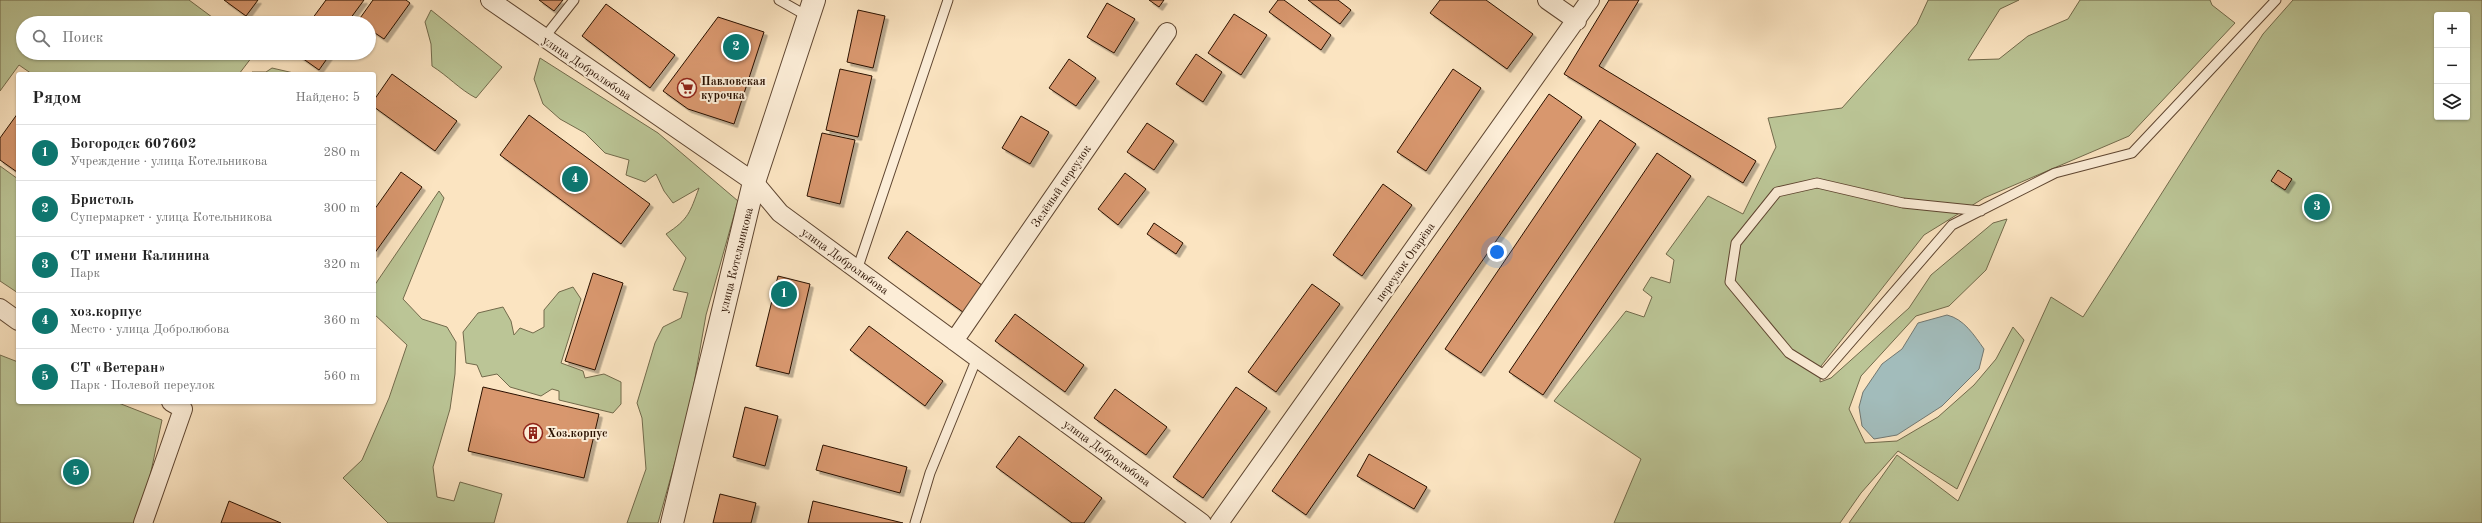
<!DOCTYPE html>
<html lang="ru">
<meta charset="utf-8">
<style>
:root{--surface:#fff;--page:#f2f2f2;--text:#222;--muted:#767676;--line:#e0e0e0;--accent:#0f766e}
body{margin:0;font-family:"Old Standard TT",serif;background:var(--page);color:var(--text)}
.controls{position:absolute;right:12px;top:12px;display:grid;overflow:hidden;border-radius:4px;box-shadow:0 1px 3px #0004}
.controls button{width:36px;height:36px;display:grid;place-items:center;padding:0;border:0;border-bottom:1px solid var(--line);background:var(--surface);color:var(--text);font:20px sans-serif}
.you{position:absolute;left:1497px;top:252px;width:14px;height:14px;margin:-10px;border:3px solid #fff;border-radius:50%;background:#1a73e8;box-shadow:0 0 0 6px #1a73e833}
.badge{display:grid;place-items:center;width:26px;height:26px;border-radius:50%;background:var(--accent);color:#fff;font-size:13px;font-weight:700}
.pin{position:absolute;translate:-50% -50%;border:2px solid #fff;box-shadow:0 1px 4px #0006}
.list{margin:0;padding:0;list-style:none}
h2{display:flex;justify-content:space-between;align-items:center;height:52px;margin:0;padding:0 16px;font-size:17px}
h2 small{font-size:13px;font-weight:400;color:var(--muted)}
.list li{display:grid;grid-template-columns:26px 1fr auto;gap:12px;align-items:center;box-sizing:border-box;height:56px;padding:0 16px;border-top:1px solid var(--line)}
.list b{display:block;font-size:15px;white-space:nowrap}
.list p{margin:0;font-size:13px;white-space:nowrap;color:var(--muted)}
.list em{font-size:13px;font-style:normal;color:var(--muted)}
.icon{flex:none;width:22px;height:22px;fill:none;stroke:currentColor;stroke-width:2;stroke-linecap:round;stroke-linejoin:round}
.map{position:relative;flex:none;width:2482px;height:523px;overflow:hidden}
.search{position:absolute;background:var(--surface);box-shadow:0 1px 3px #0004;left:16px;top:16px;width:360px;height:44px;display:flex;align-items:center;gap:10px;box-sizing:border-box;padding:0 14px;border-radius:22px;color:var(--muted);font-size:15px}
.panel{position:absolute;background:var(--surface);box-shadow:0 1px 3px #0004;left:16px;top:72px;width:360px;height:332px;border-radius:4px}
.map>svg:first-child{display:block}
</style>
<div class="map">
<svg width="2482" height="523" viewBox="0 0 2482 523">
<defs>
<filter id="shadow"><feDropShadow dx="3.5" dy="3.5" stdDeviation="0" flood-color="#0004"/></filter>
</defs>
<rect width="100%" height="100%" fill="#fbe4c1"/>
<filter id="stains"><feTurbulence type="fractalNoise" baseFrequency=".005" numOctaves="4"/><feColorMatrix values="0 0 0 0 .2 0 0 0 0 .09 0 0 0 0 .02 0 0 0 .5 -.17"/></filter>
<radialGradient id="worn" r=".72"><stop offset=".6" stop-color="#630" stop-opacity="0"/><stop offset="1" stop-color="#630" stop-opacity=".3"/></radialGradient>
<!-- green -->
<path fill="#bbc596" stroke="#726a4b" fill-rule="evenodd" d="M0,0h189l31,23h-197v30h232l-16,21h-207l-13,-9 -19,26z
M1928,0h91l-19,9 -32,51 31,-1 29,-23 40,-17 12,-19h130l2,5 23,18 -106,113 -145,62 -60,37 -103,131 -1,16 11,-4 78,-70 22,-33 62,-52 14,-4 -21,51 -37,36 -33,10 -55,60 -12,33 16,34 32,-2 41,-24 36,-32 22,-26 17,-32 11,13 -67,149 -59,-38 -37,42 -21,30h-226l27,-64 -87,-58 72,-90 18,6 8,-20 -9,-7 8,-13 19,6 4,-23 -8,-6 42,-58 35,18 33,-67 -8,-29 74,-10 75,-84z
M2293,0h189v523h-633l48,-68 61,46 93,-204 32,20 180,-283zM2437,15h30v102h-30z
M431,10l71,57 -26,31c-17,-9 -28,-22 -44,-32l-1,-22 -6,-22z
M540,58l118,75 80,68 -32,114 -17,97 -31,111h-31l19,-54 -4,-51 -5,-15 18,-60 8,-16 18,-9 7,-25 -15,-3 13,-32 -20,-24c23,-15 24,-22 33,-46l-26,15 -9,-12 -8,-17 -11,8 -19,-7 3,-15 -24,-7 -20,-20 -25,-14 -17,-15 -9,-25z
M272,68l26,6h-47l1,-2h14z
M0,166l18,13v114l-18,-12z
M439,191l5,7 -41,101 19,20 25,8 9,15 -1,32 -5,35 -17,58 4,30 17,4 6,-19 42,12 -8,29h-106l-45,-45 19,-18 27,-62 18,-53 -33,-31v-28z
M573,287l8,12 -20,64 22,8 2,7 19,-4 17,8v22l-8,9 -54,-13v-9l-7,-2 -11,7 -31,-9 -13,-13 -15,3 -5,-12 -11,-2 -3,-31 15,-19 25,-6 8,14 3,14 6,-7 13,5 11,-6v-17l15,-18z
M0,355l18,7v40h98l46,18 -22,103h-140z"/>
<!-- water -->
<path fill="#a2bcbb" stroke="#727770" d="M1947,315c17,4 27,20 37,34l-5,20 -37,37 -45,29 -23,4 -12,-13 -3,-19 4,-15 19,-28 20,-15 16,-26z"/>
<!-- building -->
<path fill="#d8976e" stroke="#291000" filter="url(#shadow)" d="M224,0h34l-12,16z
M326,0h38l-17,23h-29l-6,-4z
M373,0h33l4,3 -26,36 -15,-10v-6l-11,-2z
M539,0h24l-9,11z
M1149,0h15l-5,7z
M1278,0h6l47,35 -10,15 -52,-38z
M1308,0h30l13,10 -11,14z
M1440,0h46l47,34 -26,35 -77,-56z
M1609,0h30l-40,66 157,95 -13,22 -179,-109z
M1107,3l28,16 -21,34 -27,-16z
M606,4l69,51 -25,33 -68,-52z
M858,10l27,6 -12,52 -26,-6z
M1234,14l33,21 -26,40 -33,-22z
M718,17l46,15 -30,92 -46,-15 -25,-18z
M295,53h36l-12,17z
M1196,54l26,18 -19,30 -27,-18z
M1069,59l27,19 -20,28 -27,-18z
M840,69l32,7 -14,61 -32,-7z
M1453,69l28,19 -55,83 -29,-19z
M392,74l65,47 -22,30 -61,-44v-7z
M1549,94l33,23 -276,398 -34,-24z
M18,113v58l-1,1 -17,-12v-22z
M529,115l121,89 -29,40 -121,-89z
M1021,116l28,16 -19,32 -28,-16z
M1600,120l36,24 -155,229 -36,-24z
M1147,123l27,18 -20,29 -27,-18z
M822,133l33,7 -15,64 -33,-8z
M1657,153l34,23 -148,219 -34,-23z
M2278,170l14,9 -7,11 -14,-9z
M401,172l21,15 -48,67v-44z
M1125,173l21,16 -28,36 -20,-16z
M1383,184l29,21 -50,71 -29,-21z
M1154,223l29,20 -7,11 -29,-20z
M907,231l79,57 -19,27 -79,-57z
M593,273l30,10 -28,87 -30,-9z
M778,276l32,8 -21,90 -33,-8z
M1312,284l28,20 -64,88 -28,-20z
M1015,314l69,51 -19,27 -70,-51z
M869,326l74,55 -18,25 -75,-56z
M483,387l116,27 -15,64 -116,-27z
M1236,387l31,21 -64,90 -30,-21z
M1115,389l52,38 -21,28 -52,-37z
M745,407l33,9 -13,50 -32,-9z
M1019,436l83,62 -18,25h-12l-76,-56z
M823,445l84,22 -7,26 -84,-23z
M1369,454l58,33 -13,22 -57,-33z
M720,494l36,9 -5,20h-38z
M229,501l52,22h-60z
M813,501l90,22h-95z"/>
<g fill="none" stroke-linecap="round" stroke-linejoin="round">
<defs>
<path id="service" d="M779,0l30,17
M544,38l30,-38
M1981,211l-78,-8 -86,-20 -40,9 -41,51 -6,39 59,71 34,21 129,-149 103,-52 77,-20 144,-153
M857,270l91,-270
M915,523l15,-50 47,-115"/>
<path id="minor" d="M490,0l264,182 26,31 422,310
M1547,0l30,21
M0,308l18,13
M954,341l213,-309
M143,523l40,-114 -12,-7
M1219,523l371,-523"/>
<path id="tertiary" d="M672,523l82,-341 60,-182"/>
</defs>
<!-- service casing -->
<use href="#service" stroke="#5e4530" stroke-width="11"/>
<!-- minor casing -->
<use href="#minor" stroke="#5e4530" stroke-width="20"/>
<!-- tertiary casing -->
<use href="#tertiary" stroke="#5e4530" stroke-width="24"/>
<!-- service -->
<use href="#service" stroke="#fcedd7" stroke-width="9"/>
<!-- minor -->
<use href="#minor" stroke="#fcedd7" stroke-width="18"/>
<!-- tertiary -->
<use href="#tertiary" stroke="#fcedd7" stroke-width="22"/>
</g>
<!-- icons -->
<defs>
<symbol id="supermarket-ring" viewBox="-11 -11 22 22"><circle r="9.5" fill="#fcedd7" stroke="#8f2418" stroke-width="1.5"/><path d="M-6-5.5h2.5l.6 2H6L4.5 2H-2.5L-4.4-4H-6ZM-1.5 3.2a1.3 1.3 0 1 0 .1 0ZM3 3.2a1.3 1.3 0 1 0 .1 0Z" fill="#8f2418"/></symbol>
<symbol id="building-ring" viewBox="-11 -11 22 22"><circle r="9.5" fill="#fcedd7" stroke="#8f2418" stroke-width="1.5"/><path d="M-4-6H4V6H1V3H-1V6H-4ZM-2.5-4.3h1.7v1.8h-1.7ZM.8-4.3h1.7v1.8H.8ZM-2.5-1h1.7V.8h-1.7ZM.8-1h1.7V.8H.8Z" fill="#8f2418"/></symbol>
</defs>
<g fill-rule="evenodd">
<use href="#supermarket-ring" x="676" y="77" width="22" height="22"/>
<use href="#building-ring" x="522" y="422" width="22" height="22"/>
</g>
<g text-anchor="middle" stroke-width="4" stroke-linejoin="round" paint-order="stroke">
<!-- street labels -->
<g font-size="12" fill="#291000" stroke="#fcedd7">
<text transform="translate(587 68) rotate(34)" y="4">улица Добролюбова</text>
<text transform="translate(1061 186) rotate(-56)" y="4">Зелёный переулок</text>
<text transform="translate(736 260) rotate(-76)" y="4">улица Котельникова</text>
<text transform="translate(845 261) rotate(36)" y="4">улица Добролюбова</text>
<text transform="translate(1405 262) rotate(-55)" y="4">переулок Огарёва</text>
<text transform="translate(1107 453) rotate(36)" y="4">улица Добролюбова</text>
</g>
<!-- poi labels -->
<g font-size="12" font-weight="bold" fill="#291000" stroke="#fcedd7" text-anchor="start">
<text x="701" y="85">Павловская<tspan x="701" dy="14">курочка</tspan></text>
<text x="547" y="437">Хоз.корпус</text>
</g>
</g>
<rect width="100%" height="100%" filter="url(#stains)"/>
<rect width="100%" height="100%" fill="url(#worn)"/>
</svg>
<div class="controls">
<button>+</button>
<button>−</button>
<button><svg class="icon" aria-label="layers" viewBox="0 0 24 24"><path d="M12 4l9 5-9 5-9-5zM3 14l9 5 9-5"/></svg></button>
</div>
<div class="you"></div>
<div class="pin badge" style="left:784px;top:294px">1</div>
<div class="pin badge" style="left:736px;top:47px">2</div>
<div class="pin badge" style="left:2317px;top:207px">3</div>
<div class="pin badge" style="left:575px;top:179px">4</div>
<div class="pin badge" style="left:76px;top:472px">5</div>
<div class="search"><svg class="icon" aria-label="search" viewBox="0 0 24 24"><circle cx="10" cy="10" r="6"/><path d="M15 15l6 6"/></svg>Поиск</div>
<section class="panel">
<h2>Рядом<small>Найдено: 5</small></h2>
<ul class="list">
<li><span class="badge">1</span><div><b>Богородск 607602</b><p>Учреждение · улица Котельникова</p></div><em>280 m</em></li>
<li><span class="badge">2</span><div><b>Бристоль</b><p>Супермаркет · улица Котельникова</p></div><em>300 m</em></li>
<li><span class="badge">3</span><div><b>СТ имени Калинина</b><p>Парк</p></div><em>320 m</em></li>
<li><span class="badge">4</span><div><b>хоз.корпус</b><p>Место · улица Добролюбова</p></div><em>360 m</em></li>
<li><span class="badge">5</span><div><b>СТ «Ветеран»</b><p>Парк · Полевой переулок</p></div><em>560 m</em></li>
</ul>
</section>
</div>
